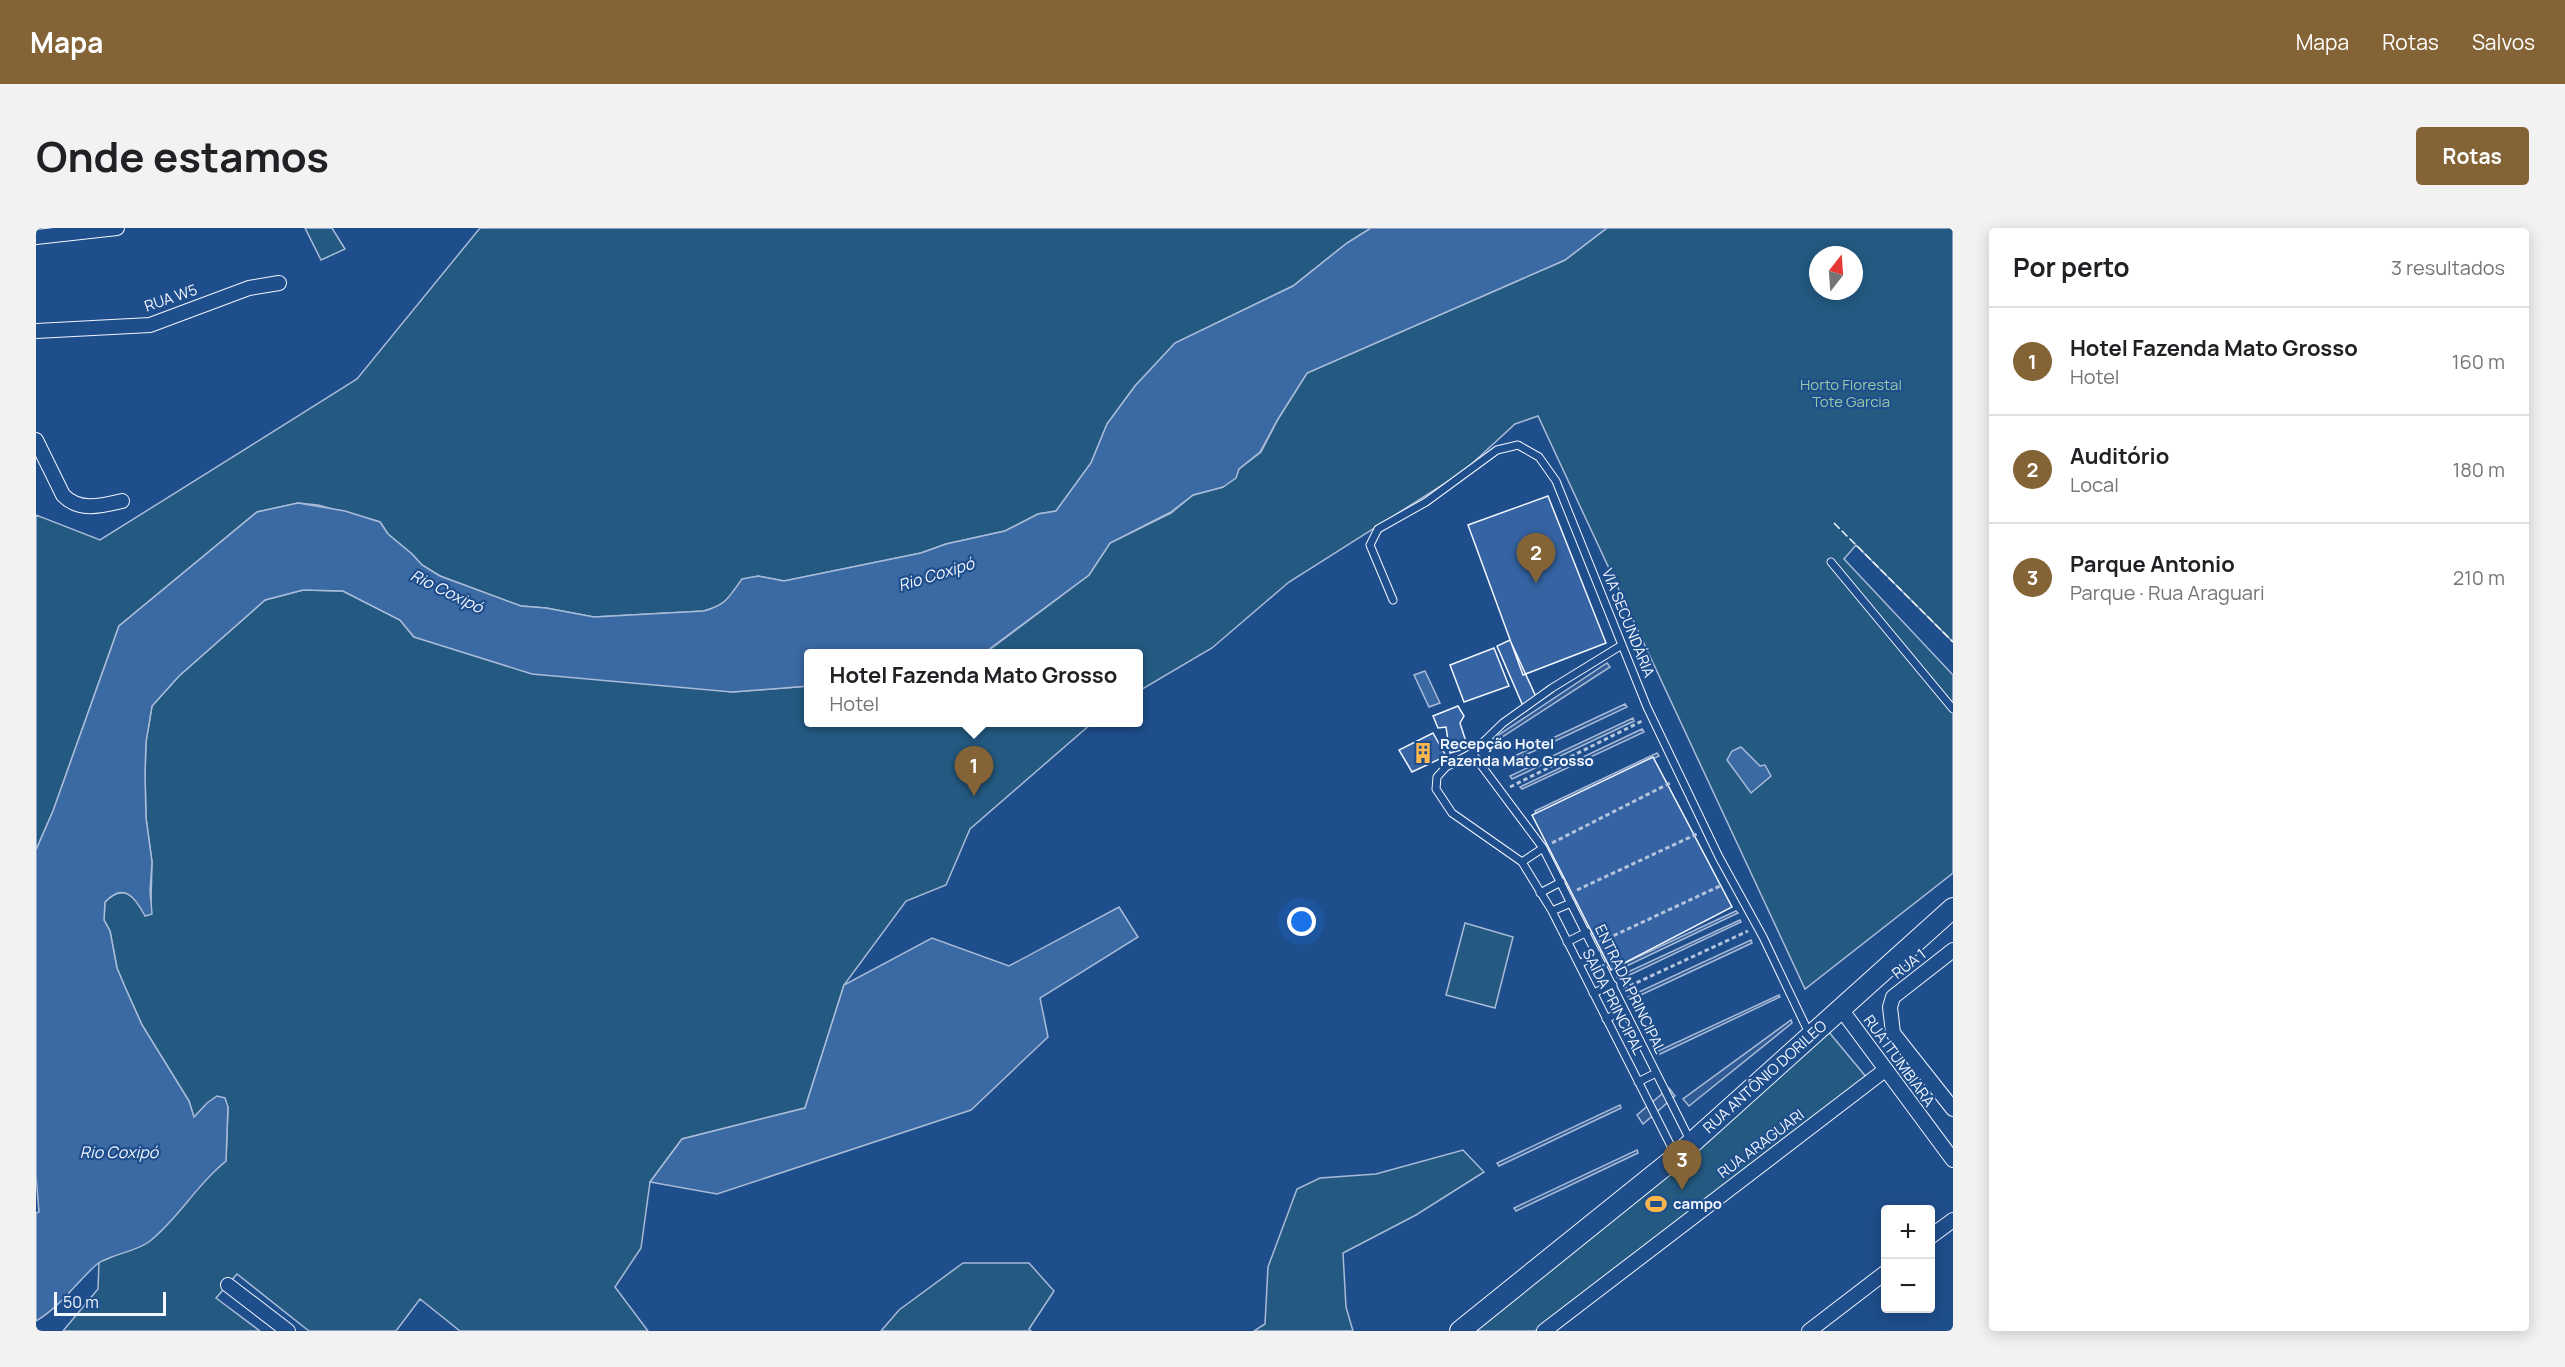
<!DOCTYPE html>
<html lang="pt">
<meta charset="utf-8">
<style>
:root{--surface:#fff;--page:#f2f2f2;--text:#202124;--muted:#757577;--line:#e0e0e0;--accent:#846436}
body{margin:0;font-family:Manrope,sans-serif;background:var(--page);color:var(--text)}
.controls{position:absolute;right:18px;bottom:18px;display:grid;overflow:hidden;border-radius:6px;box-shadow:0 3px 15px #0003}
.controls button{width:54px;height:54px;display:grid;place-items:center;padding:0;border:0;border-bottom:2px solid var(--line);background:var(--surface);color:var(--text);font:30px sans-serif}
.compass{position:absolute;left:1773px;top:18px;width:54px;height:54px;border-radius:50%;background:var(--surface);box-shadow:0 3px 15px #0003;rotate:17deg}
.scale{position:absolute;left:18px;bottom:15px;width:112px;box-sizing:border-box;padding-left:6px;border:3px solid #f2f6ff;border-top:0;font-size:16px;line-height:21px;white-space:nowrap;color:#f2f6ff;-webkit-text-stroke:4px #1f4e8c;paint-order:stroke}
.you{position:absolute;left:1266px;top:694px;width:21px;height:21px;margin:-15px;border:4px solid #fff;border-radius:50%;background:#1a73e8;box-shadow:0 0 0 9px #1a73e833}
.badge{display:grid;place-items:center;width:39px;height:39px;border-radius:50%;background:var(--accent);color:#fff;font-size:20px;font-weight:700}
.pin{position:absolute;translate:-50% -50px;filter:drop-shadow(0 2px 3px #0008)}
.pin::after{content:'';position:absolute;top:32px;width:21px;height:18px;background:inherit;clip-path:polygon(0 0,100% 0,50% 100%)}
.popup{position:absolute;left:768px;top:421px;width:339px;height:78px;box-sizing:border-box;display:grid;place-content:center;border-radius:6px;background:var(--surface);filter:drop-shadow(0 2px 4px #0005);font-size:20px;white-space:nowrap;color:var(--muted)}
.popup b{font-size:22px;color:var(--text)}
.popup::after{content:'';position:absolute;left:50%;top:100%;margin-left:-12px;border:12px solid transparent;border-top-color:var(--surface)}
.list{margin:0;padding:0;list-style:none}
h2{display:flex;justify-content:space-between;align-items:center;height:78px;margin:0;padding:0 24px;font-size:26px}
h2 small{font-size:20px;font-weight:400;color:var(--muted)}
.list li{display:grid;grid-template-columns:39px 1fr auto;gap:18px;align-items:center;box-sizing:border-box;height:108px;padding:0 24px;border-top:2px solid var(--line)}
.list b{display:block;font-size:22px;white-space:nowrap}
.list p{margin:0;font-size:20px;white-space:nowrap;color:var(--muted)}
.list em{font-size:20px;font-style:normal;color:var(--muted)}
.map{position:relative;flex:none;width:1917px;height:1103px;overflow:hidden;border-radius:6px}
header{display:flex;align-items:center;gap:36px;box-sizing:border-box;height:84px;padding:0 30px;background:var(--accent);color:#fff}
header strong{font-size:28px}
nav{display:flex;gap:33px;margin-inline-start:auto;font-size:21px}
.intro{display:flex;align-items:center;justify-content:space-between;box-sizing:border-box;height:144px;padding:0 36px}
h1{margin:0;font-size:42px}
.button{padding:15px 27px;border-radius:6px;background:var(--accent);color:#fff;font-size:21px;font-weight:700}
main{display:flex;gap:36px;padding:0 36px}
aside{flex:1;background:var(--surface);border-radius:6px;box-shadow:0 3px 15px #0003}
.map>svg:first-child{display:block}
</style>
<header>
<strong>Mapa</strong>
<nav><a>Mapa</a><a>Rotas</a><a>Salvos</a></nav>
</header>
<div class="intro"><h1>Onde estamos</h1><a class="button">Rotas</a></div>
<main>
<div class="map">
<svg width="1917" height="1103" viewBox="0 0 1917 1103">
<rect width="100%" height="100%" fill="#1f4e8c"/>
<!-- green -->
<path fill="#245a82" stroke="#a8bbd7" stroke-width="1.5" fill-rule="evenodd" d="M269,0h27l13,21 -24,11z
M444,0h891l-24,15 -54,43 -118,57 -40,43 -28,38 -16,39 -35,48 -18,3 -33,17 -59,13 -25,9 -137,28 -26,-5 -24,14 -4,9 -10,7 -16,5 -110,6 -48,-9 -25,-2 -81,-30 -18,-11 -10,-11 -24,-20 -8,-12 -62,-17 -20,-2 -41,9 -138,114 -66,185 -17,39v-335l64,25 257,-161z
M1571,0h346v414l-97,-97 -12,14 109,116v198l-148,116 -267,-573 -23,8 -52,48 -174,110 -77,66 -73,43v-37h-155l105,-79 21,-32 61,-30 22,-18 30,-8 16,-18 22,-17 17,-33 29,-46 258,-113zM1782,27h36v36h-36z
M267,362l40,1 57,29 14,17 318,55 77,-6v36l283,1 -122,106 -24,56 -40,16 -62,84 -39,123 -123,31 -32,43 -9,66 -26,39 33,44h-188l-40,-32 -24,32h-87l-72,-57 -21,24 44,33h-197l35,-42 1,-27c43,-13 92,-72 127,-101l2,-54 -31,7 -3,4 -5,-17 -47,-76 -17,-38 -8,-19 -7,-37 -6,-11 1,-18c13,-13 24,-13 35,4l11,-4 1,-40 -6,-44 -1,-44 1,-32 6,-36 27,-30 86,-76z
M1429,695l48,14 -18,71 -49,-13z
M1792,803l39,47 -332,253h-65z
M1427,922l21,22 -68,43 -73,38 3,54 7,24h-99l11,-7 3,-57 29,-78 23,-11 56,-4z
M927,1035h66l25,28 -25,38 2,2h-150l18,-21z"/>
<!-- parking -->
<path fill="#305b95" stroke="#a8bbd7" stroke-width="1.5" d="M1571,435l3,4 -114,74 -2,-3z
M1589,476l2,3 -123,58 -2,-3z
M1597,490l1,3 -122,58 -2,-3z
M1606,501l2,3 -122,57 -2,-2z
M1621,525l2,3 -123,58 -1,-3z
M1700,683l2,2 -122,58 -2,-3z
M1704,692l1,2 -122,58 -2,-3z
M1715,712l1,3 -122,57 -2,-3z
M1743,767l1,2 -122,58 -2,-3z
M1755,792l1,3 -103,83 -6,-7z
M1633,860l6,8 -32,28 -6,-9z
M1584,877l1,3 -122,58 -2,-3z
M1601,922l1,3 -122,58 -2,-3z"/>
<!-- water -->
<path fill="#3b69a3" stroke="#a8bbd7" stroke-width="1.5" d="M1335,0h236l-42,32 -258,113 -29,46 -18,33 -21,17 -3,9 -13,9 -30,8 -22,17 -61,31 -21,32 -105,78 -175,1v32l-77,6 -200,-18 -118,-37 -14,-17 -57,-29 -40,-1 -38,10 -86,76 -27,30 -6,36 -1,32 1,44 6,44 -2,29 2,23 -7,2c-10,-19 -21,-34 -40,-14l-1,18 6,11 7,37 8,19 17,38 47,76 5,16 13,-14 10,-7 8,2 3,9 -2,54c-29,23 -47,57 -76,80 -15,12 -44,14 -54,24 -20,18 -36,42 -60,56v-108l3,-1 -3,-36v-326l17,-39 66,-185 138,-114 41,-9 47,8 35,11 8,12 24,20 10,11 18,11 81,30 25,2 48,9 110,-6c23,-7 24,-13 38,-32l16,-3 26,5 137,-28 25,-9 59,-13 33,-17 18,-3 35,-48 16,-39 28,-38 40,-43 118,-57 54,-43z
M1389,443l15,32 -11,4 -15,-32z
M1705,519l19,19 5,-1 6,11 -20,17 -24,-33 5,-9z
M1083,679l19,30 -98,61 8,39 -77,73 -254,84 -67,-12 32,-43 123,-31 39,-123 88,-47 77,28z"/>
<!-- building -->
<path fill="#3563a3" stroke="#f2f6ff" stroke-width="1.5" d="M1512,268l58,147 -83,32 -55,-150z
M1474,412l27,59 -14,7 -26,-60z
M1458,420l15,38 -45,16 -14,-37z
M1422,478l6,10 -4,7 8,25 -18,5 -4,-26 -8,1 -5,-12z
M1397,505l13,23 -34,16 -13,-22z
M1617,529l79,150 -121,63 -79,-155z"/>
<g fill="none" stroke-linecap="round" stroke-linejoin="round">
<defs>
<path id="lane" d="M1795,334l122,147
M1357,372l-23,-55 8,-16 48,-27 71,-52 21,-5 21,12 17,24 91,226 72,150 44,80 46,96
M1586,417l-70,43 -49,35 -31,30 -26,14 -9,10 -1,12 16,24 70,49 30,49 123,243
M1436,525l71,95 148,294
M1486,634l21,-14
M1504,665l21,-11
M1516,683l19,-8
M1531,714l20,-10
M1543,736l18,-10
M1557,765l20,-8
M1570,791l18,-9
M1602,854l18,-9"/>
<path id="street" d="M0,9l81,-9
M0,103l114,-6 99,-37 30,-5
M0,212l27,55c16,17 38,11 59,6
M1917,722l-60,47 -3,10 3,26 60,76
M1805,781l112,151
M1894,1009l23,-17
M192,1057l60,46
M1508,1103l341,-261
M1773,1103l77,-59"/>
<path id="secondary" d="M1424,1103l216,-174 277,-249"/>
</defs>
<!-- lane casing -->
<use href="#lane" stroke="#f2f6ff" stroke-width="9"/>
<!-- street casing -->
<use href="#street" stroke="#f2f6ff" stroke-width="16"/>
<!-- secondary casing -->
<use href="#secondary" stroke="#f2f6ff" stroke-width="22"/>
<!-- path -->
<path stroke="#b3c4dc" stroke-width="3" stroke-dasharray="4.5 3" stroke-linecap="butt" d="M1474,559l134,-67
M1516,615l120,-61
M1541,662l122,-57
M1564,714l122,-57
M1587,761l125,-58"/>
<!-- lane -->
<use href="#lane" stroke="#1f4e8c" stroke-width="7"/>
<!-- street -->
<use href="#street" stroke="#1f4e8c" stroke-width="14"/>
<!-- secondary -->
<use href="#secondary" stroke="#1f4e8c" stroke-width="20"/>
<!-- fence -->
<path stroke="#f2f6ff" stroke-width="1.5" stroke-dasharray="8 3" stroke-linecap="butt" d="M1798,295l119,119"/>
</g>
<!-- icons -->
<defs>
<symbol id="building-bare" viewBox="-9 -9 18 18"><path d="M-4-6H4V6H1V3H-1V6H-4ZM-2.5-4.3h1.7v1.8h-1.7ZM.8-4.3h1.7v1.8H.8ZM-2.5-1h1.7V.8h-1.7ZM.8-1h1.7V.8H.8Z" fill="#ffb74d" stroke="#1f4e8c" stroke-width="2.5" paint-order="stroke"/></symbol>
<symbol id="stadium-bare" viewBox="-9 -9 18 18"><path d="M0-5a6.5 5 0 1 0 0 10a6.5 5 0 1 0 0-10ZM-3.5-1.8h7v3.6h-7Z" fill="#ffb74d" stroke="#1f4e8c" stroke-width="2.5" paint-order="stroke"/></symbol>
</defs>
<g fill-rule="evenodd">
<use href="#building-bare" x="1372" y="510" width="30" height="30"/>
<use href="#stadium-bare" x="1605" y="961" width="30" height="30"/>
</g>
<g text-anchor="middle" stroke-width="4.5" stroke-linejoin="round" paint-order="stroke">
<!-- street labels -->
<g font-size="15" fill="#f2f6ff" stroke="#1f4e8c">
<text transform="translate(135 70) rotate(-19)" y="5">RUA W5</text>
<text transform="translate(1592 395) rotate(68)" y="5">VIA SECUNDÁRIA</text>
<text transform="translate(1873 736) rotate(-38)" y="5">RUA 1</text>
<text transform="translate(1594 761) rotate(64)" y="5">ENTRADA PRINCIPAL</text>
<text transform="translate(1577 774) rotate(63)" y="5">SAÍDA PRINCIPAL</text>
<text transform="translate(1863 833) rotate(54)" y="5">RUA ITUMBIARA</text>
<text transform="translate(1729 849) rotate(-42)" y="5">RUA ANTÔNIO DORILEO</text>
<text transform="translate(1725 916) rotate(-37)" y="5">RUA ARAGUARI</text>
</g>
<!-- park labels -->
<g font-size="15" fill="#97c8a6" stroke="#1f4e8c">
<text x="1815" y="162">Horto Florestal<tspan x="1815" dy="17">Tote Garcia</tspan></text>
</g>
<!-- poi labels -->
<g font-size="15" font-weight="bold" fill="#f2f6ff" stroke="#1f4e8c" text-anchor="start">
<text x="1404" y="521">Recepção Hotel<tspan x="1404" dy="17">Fazenda Mato Grosso</tspan></text>
<text x="1637" y="981">campo</text>
</g>
<!-- water labels -->
<g font-size="16" font-style="italic" fill="#f2f6ff" stroke="#1f4e8c">
<text transform="translate(900 346) rotate(-17)" y="6">Rio Coxipó</text>
<text transform="translate(411 363) rotate(26)" y="6">Rio Coxipó</text>
<text x="83" y="930">Rio Coxipó</text>
</g>
</g>
</svg>
<div class="controls">
<button>+</button>
<button>−</button>
</div>
<svg class="compass" viewBox="-18 -18 36 36"><path d="M0-13l5 13h-10z" fill="#e53935"/><path d="M0 13l5-13h-10z" fill="#757577"/></svg>
<div class="scale">50 m</div>
<div class="you"></div>
<div class="pin badge" style="left:938px;top:568px">1</div>
<div class="popup"><b>Hotel Fazenda Mato Grosso</b>Hotel</div>
<div class="pin badge" style="left:1500px;top:355px">2</div>
<div class="pin badge" style="left:1646px;top:962px">3</div>
</div>
<aside>
<h2>Por perto<small>3 resultados</small></h2>
<ul class="list">
<li><span class="badge">1</span><div><b>Hotel Fazenda Mato Grosso</b><p>Hotel</p></div><em>160 m</em></li>
<li><span class="badge">2</span><div><b>Auditório</b><p>Local</p></div><em>180 m</em></li>
<li><span class="badge">3</span><div><b>Parque Antonio</b><p>Parque · Rua Araguari</p></div><em>210 m</em></li>
</ul>
</aside>
</main>
